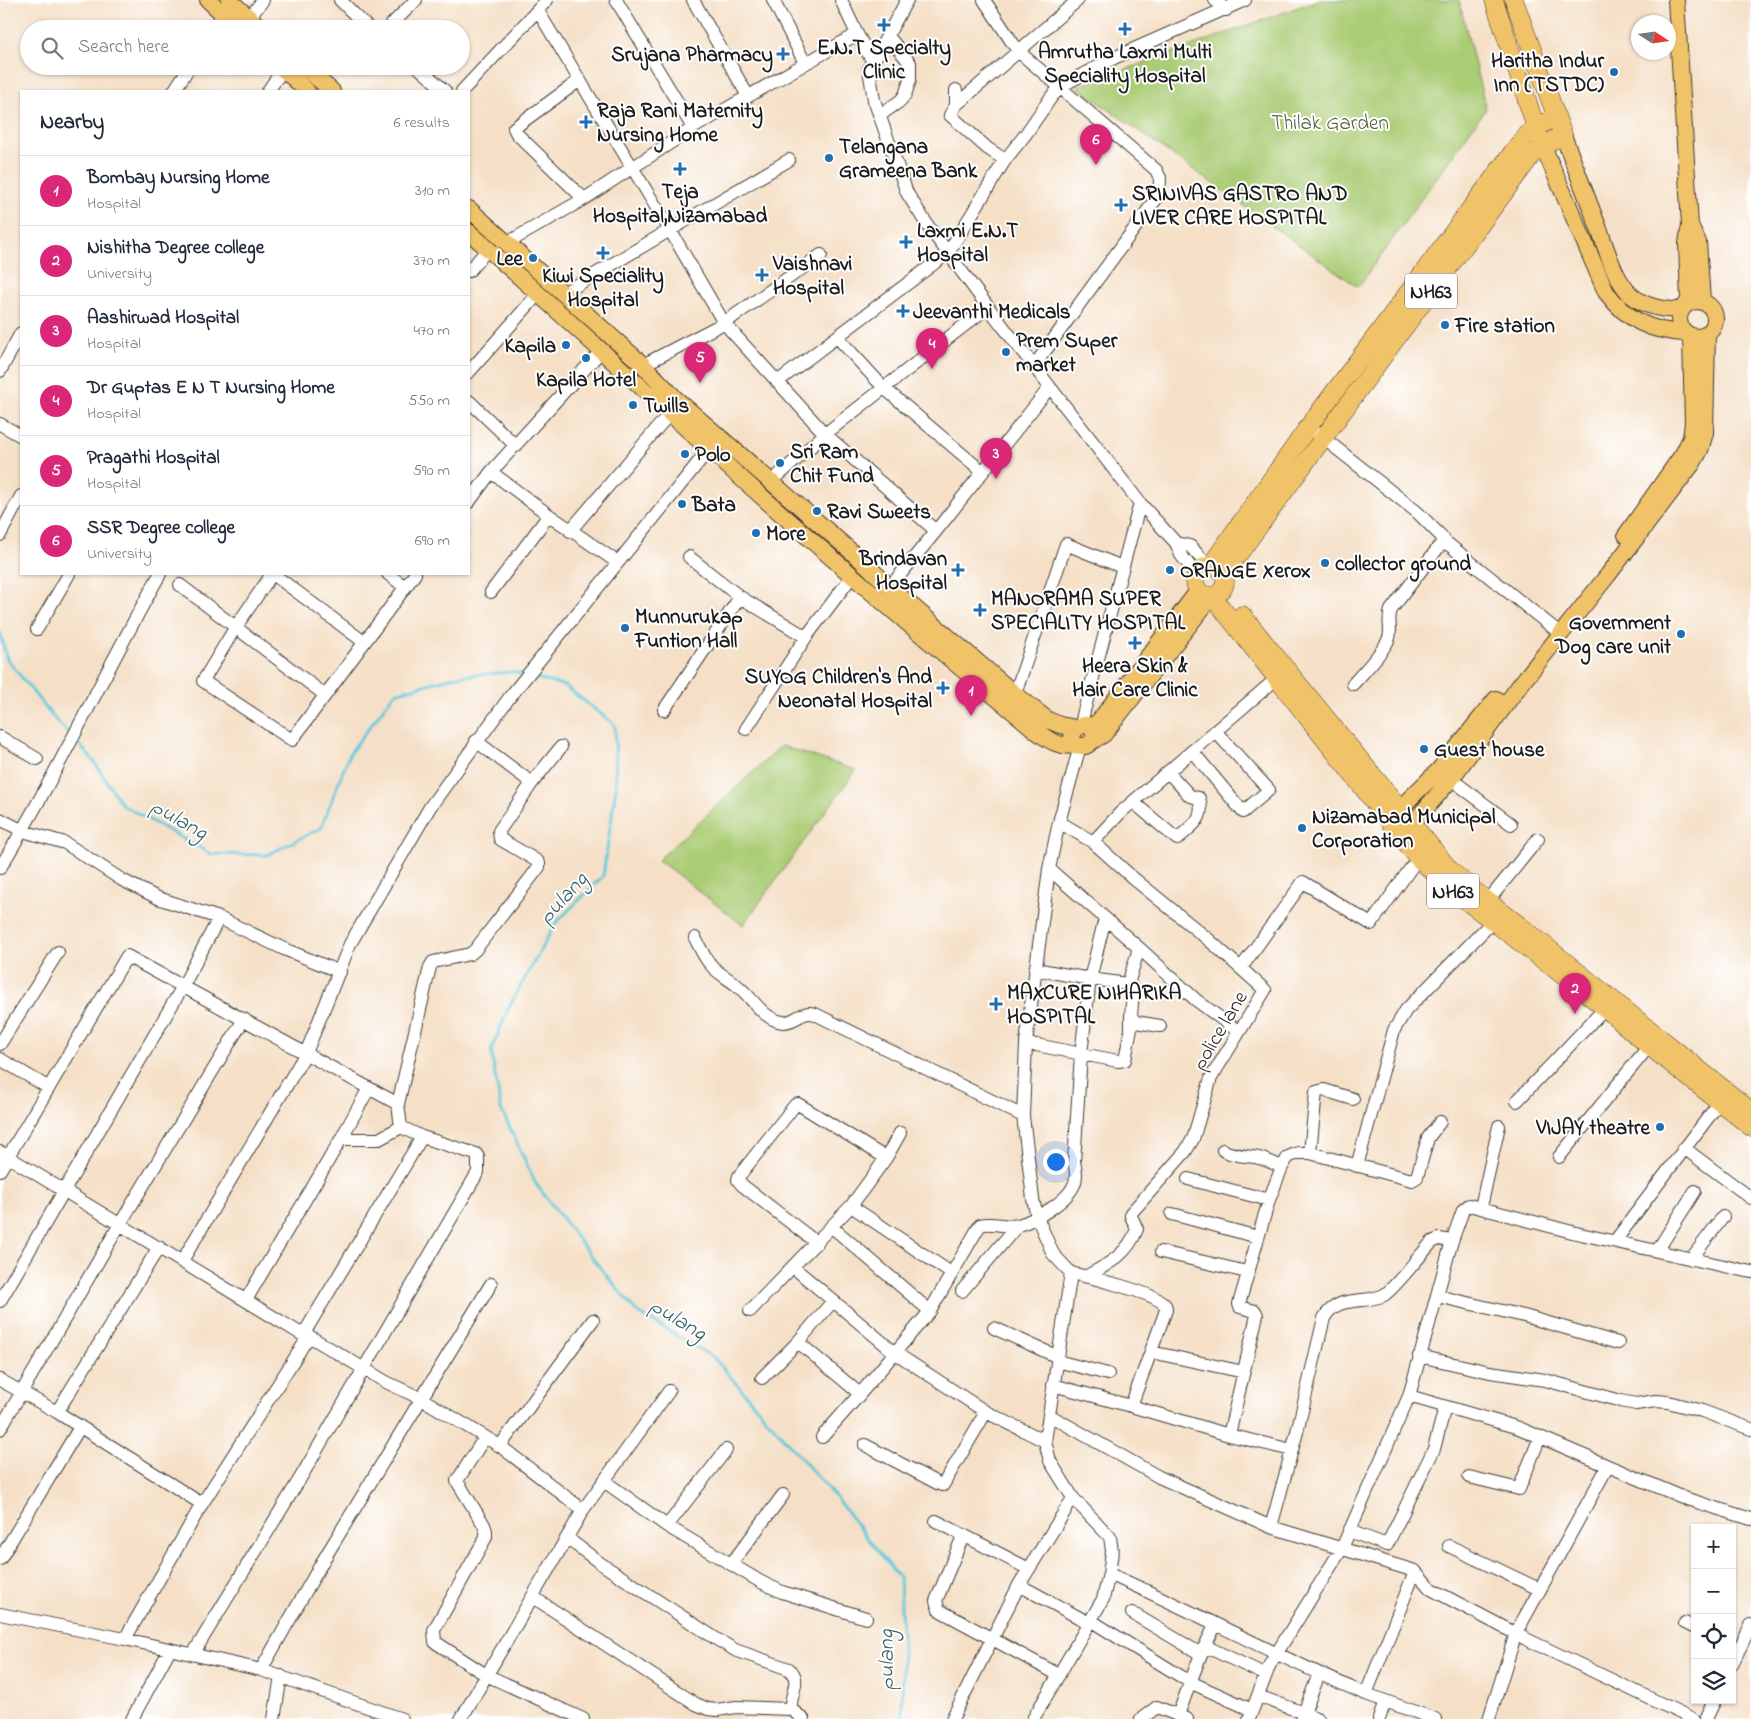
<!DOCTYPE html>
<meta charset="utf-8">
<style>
:root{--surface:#fff;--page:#f2f2f3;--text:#1f2937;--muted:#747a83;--line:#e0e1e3;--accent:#db2777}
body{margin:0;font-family:"Indie Flower",sans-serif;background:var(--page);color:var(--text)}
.controls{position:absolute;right:15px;bottom:15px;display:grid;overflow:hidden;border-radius:0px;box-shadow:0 1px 4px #0004}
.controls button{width:45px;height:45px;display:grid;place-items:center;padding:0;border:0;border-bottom:1px solid var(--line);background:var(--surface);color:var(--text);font:25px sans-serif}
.compass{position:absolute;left:1631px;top:15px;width:45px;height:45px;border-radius:50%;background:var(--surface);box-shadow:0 1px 4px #0004;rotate:102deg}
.you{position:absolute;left:1055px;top:1161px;width:18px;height:18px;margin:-12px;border:4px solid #fff;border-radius:50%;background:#1a73e8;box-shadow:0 0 0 8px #1a73e833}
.badge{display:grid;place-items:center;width:32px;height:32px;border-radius:50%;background:var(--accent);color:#fff;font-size:16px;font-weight:700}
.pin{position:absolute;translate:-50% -41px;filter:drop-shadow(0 1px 2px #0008)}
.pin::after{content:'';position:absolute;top:26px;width:18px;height:15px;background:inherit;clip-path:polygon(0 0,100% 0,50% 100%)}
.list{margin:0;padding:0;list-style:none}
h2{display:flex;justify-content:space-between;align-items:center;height:65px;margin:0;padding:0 20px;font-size:21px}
h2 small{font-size:16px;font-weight:400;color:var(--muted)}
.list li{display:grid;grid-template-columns:32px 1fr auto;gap:15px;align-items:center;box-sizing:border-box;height:70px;padding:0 20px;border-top:1px solid var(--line)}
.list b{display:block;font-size:19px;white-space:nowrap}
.list p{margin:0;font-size:16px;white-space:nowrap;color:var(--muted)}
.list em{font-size:16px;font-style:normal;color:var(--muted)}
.icon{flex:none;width:28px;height:28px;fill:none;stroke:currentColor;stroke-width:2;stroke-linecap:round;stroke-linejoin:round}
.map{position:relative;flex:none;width:1751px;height:1719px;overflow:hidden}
.search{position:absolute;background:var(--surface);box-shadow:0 1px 4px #0004;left:20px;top:20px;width:450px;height:55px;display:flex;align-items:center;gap:12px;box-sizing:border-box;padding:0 18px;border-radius:28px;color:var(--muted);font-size:19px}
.panel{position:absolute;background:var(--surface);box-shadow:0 1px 4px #0004;left:20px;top:90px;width:450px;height:485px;border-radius:0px}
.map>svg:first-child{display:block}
</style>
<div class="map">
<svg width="1751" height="1719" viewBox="0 0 1751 1719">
<rect width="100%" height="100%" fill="#fff"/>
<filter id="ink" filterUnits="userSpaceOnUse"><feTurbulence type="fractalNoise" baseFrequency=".02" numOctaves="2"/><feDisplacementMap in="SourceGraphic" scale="10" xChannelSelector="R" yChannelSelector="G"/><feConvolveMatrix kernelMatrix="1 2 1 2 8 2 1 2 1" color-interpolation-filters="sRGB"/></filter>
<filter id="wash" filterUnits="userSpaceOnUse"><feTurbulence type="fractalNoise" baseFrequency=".0096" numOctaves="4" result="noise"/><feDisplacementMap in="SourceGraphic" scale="20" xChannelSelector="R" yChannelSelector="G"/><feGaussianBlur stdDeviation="1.12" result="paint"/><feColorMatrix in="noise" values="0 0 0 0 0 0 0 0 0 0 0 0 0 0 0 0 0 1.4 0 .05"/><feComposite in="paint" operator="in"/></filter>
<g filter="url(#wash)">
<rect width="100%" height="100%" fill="#f5e0c7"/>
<!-- green -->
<path fill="#aacc75" stroke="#637448" d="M1318,0h141l27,109 -128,178 -281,-200z
M781,746l75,24 -113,155 -85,-65z"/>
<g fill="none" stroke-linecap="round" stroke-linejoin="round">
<!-- stream -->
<path stroke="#60c8dc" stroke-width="3" d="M0,633l7,26 45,57 19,20
M531,677l34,9 50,39 1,63 -13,88 -48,48 -46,83 -18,44 10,58 35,75 57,75 44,53 77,46 121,139 65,82 3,82 -1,58
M75,740l18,20 29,45 89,49 56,1 54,-27 29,-75 45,-60 63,-17 56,-4 9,3"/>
</g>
</g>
<g filter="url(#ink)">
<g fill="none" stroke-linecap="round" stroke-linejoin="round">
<defs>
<path id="minor" d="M340,0l29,29
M616,0l77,128
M693,0l55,96
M773,0l32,63
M841,0l16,34 16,28
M907,0l-38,69 5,31 33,93 21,33 63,85 149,192 36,40 5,12 15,19
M984,0l34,51 138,119 4,8 -1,17 -125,171
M1215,0l11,10
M538,11l132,219 -108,64
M250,17l13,-17
M214,29l9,-15
M387,29l29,-29
M417,66l28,25
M580,80l-66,48 3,6 67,65
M956,90v15l-6,10 37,33 18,12
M174,91l16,-25
M268,91l15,-22
M462,91l85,-91
M956,105l122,-105
M880,115l20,-14 5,-6 5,-15v-17l-22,-27
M789,160l-119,70 54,93 97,-68
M507,243l77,-44 114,-74 159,-91
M469,271l19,-22
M837,337l47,51 99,84
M643,365l81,-42 101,111 111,97
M0,371l21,-38
M469,372l70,-79
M777,382l171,-129 57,-93 20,-25 27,-39 13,-12 51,-27 129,-57
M469,401l47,45
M0,424l21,12
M1317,433l100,79 26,26 -2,6 -50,66c-4,10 1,19 -2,28 -4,12 -27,36 -36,46
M771,482l54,-48 163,-127
M469,502l22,-30
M549,515l-58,-43 111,-122
M570,531l100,-118
M0,535l21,-39
M1443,540l118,94
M1176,543l14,3 18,20
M689,557l51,40 66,40
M272,574l-37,54 -32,53 89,59 123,-166
M273,574l91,68
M388,574l17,13
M180,585l145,110
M890,587l46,-56 114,-144
M491,592l58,-77 68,47
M37,629l32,-55
M1015,694l51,-150 56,23
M664,710l76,-113
M1081,725l3,-14 56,-208
M746,729l60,-92 47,-62
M0,737l37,22
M1192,751l51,61 26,-22 -54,-59
M1451,779l60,45
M532,783l29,-36
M1133,802l44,37c14,-13 29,-19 22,-41l-9,-2 -22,-24
M0,819l23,12 42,12 57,37 36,18 61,20 65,31 56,23
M1059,822l34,20 40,36 76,62 56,50 -54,88 -18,61 -8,13 -54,61v3l6,13c-9,25 -28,35 -50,47
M1093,842l28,-30 155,-133
M0,868c58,-95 105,-197 160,-294
M1049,869l90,79
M1488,901l50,-62
M695,938c5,9 9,20 16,27 8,10 21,15 30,24 13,11 23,31 42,33 12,1 20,-13 32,-8l208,102
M1241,968l62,-86 68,42 47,-66
M1035,969l55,10 15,-61
M1129,983l4,6 -2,28 5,5 24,4
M1026,1043l92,18 7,-1 6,-32v-11
M0,1044l58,-92
M0,1059l49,29
M1517,1101l88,-93
M422,1137l-21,-10 -3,-23 32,-137 3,-5 37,-8 5,-4 64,-83v-4l-2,-2 -37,-22 -1,-8 33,-48 -56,-42
M341,1139h38l22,-12
M1684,1148l67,50
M1223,1150c6,5 26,6 36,8 8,2 16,6 23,9
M0,1152l303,183 6,1 77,46 36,17 78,47 83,64
M1310,1153l6,-61 8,-2 29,9
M1559,1157l90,-111
M1357,1166l37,-136 12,-20 87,-89
M0,1170l127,-214 271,148
M1188,1179l81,21
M851,1206l100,67
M1481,1207l18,-81
M1172,1214l86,23
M832,1227l98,84
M1615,1241l104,-138
M817,1243l-75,-58 -4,-5 1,-4 56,-71 3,-1 88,54
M1657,1251l38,-60
M1161,1252l86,20
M1691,1259l32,-42
M182,1261l124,-208 44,-109 80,-137 79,-109 205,-255
M793,1267l101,85 92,60 59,29
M1071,1273l-18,-19 -16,-37 -4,-18 -10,-83 3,-73 23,-174 10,-47 21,-76
M962,1291l55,-65
M1437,1296l87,20 94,27
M246,1300l95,-161 28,-51
M0,1301l183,-315 36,-68
M750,1311l101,-105 35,-48 14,-25
M994,1328l64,29
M798,1342l62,52 70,-83 50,-86c12,-4 26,3 38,0 18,-5 52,-25 57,-43 2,-7 1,-13 -1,-20l7,-108 9,-75 38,5 11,-36 57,52 43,32
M1151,1352l93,20
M1419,1356l71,16 55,8 76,21 15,3 20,-3 12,1 34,9 49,18
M1057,1361l51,13
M762,1378l36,-36 35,-41
M0,1380l57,32
M1409,1396l43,-155 11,-31 6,-5 107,28 175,39
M1131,1406l98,29 63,15
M1049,1415l22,-142c18,4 80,19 92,30 3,3 3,3 3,7l-35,96 -78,-21
M0,1429l120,-205 124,-205
M1229,1435l28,-120 -2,-4 -15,-4 -1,-3 30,-104 13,-33 6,-10 10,-4h12l102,27 5,-3 11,-39 12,-16
M485,1437l-28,44 27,44 2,6v6l-52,93 1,12 51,33 97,44
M822,1437l38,-43
M865,1445l74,39 4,1 43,-73
M500,1446l93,-126
M1469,1477l50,12 21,-52
M604,1481l63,45 94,56 21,10 84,26
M1073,1498l-54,87 70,38
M202,1504l107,-168
M936,1521l93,48
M667,1526l59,-76
M1271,1527l-112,-50 -110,-62 -4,26 5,20 23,37 37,39 2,14 -3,23c87,38 170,84 257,120
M1349,1531l38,14 47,-96 11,-42
M963,1536l-27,65 3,9 120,65
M567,1538l33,25 118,77 17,10 54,19c14,11 0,26 2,40
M1449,1546l90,43
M0,1559l80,-132
M731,1564l52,-69
M1415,1571l-144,-44 26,-95 27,-114c14,-24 39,-13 60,-23 10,-6 38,-42 48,-53l7,-3 13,2
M533,1597l163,107 12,5 9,1 19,-3 55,2 12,10
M1132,1613l69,41
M0,1614l125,25 136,31 141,49
M1090,1620l100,62 62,28
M1685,1623l10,5
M125,1639l77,-135 -145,-92 102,-165
M1205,1646l61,29
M193,1654l108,-177 177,-305v-15l-2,-3 -54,-17 -119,198
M1732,1664l19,-39
M261,1670l63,-111 167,-275
M1258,1696l46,17 15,-39
M1178,1715l23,-61 15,-30
M132,1719l38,-70
M274,1719l7,-43
M461,1719l122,-209 86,-119
M952,1719l67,-134
M1033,1719l70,-120 6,-25
M1141,1719l16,-12 30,12
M1249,1719l21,-55 72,-116 67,-152 110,32 89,38
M1302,1719l2,-6 14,6
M1379,1719l6,-18
M1435,1719l-69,-25 49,-123 16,18 93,49 169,81
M1489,1719l27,-86 92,-167 79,33 64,20
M1706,1719l9,-19"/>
<path id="major" d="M208,0l31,29
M229,0l33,29
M1676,0l14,225 -3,18 2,59
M280,66l27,25
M303,66l29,25
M1563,135c12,32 24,63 36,94 8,21 15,49 31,65 14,13 32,16 50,16
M1543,146l63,146c21,28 43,39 78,41
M469,209l174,156 33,34 185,161 29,27 125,107 33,26 12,5 16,3
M1690,225l8,17 4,59
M469,232c78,69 155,139 232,210 110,100 223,196 338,291 12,9 23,15 39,12
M1679 319a18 18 0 1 1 36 0a18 18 0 1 1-36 0Z
M1626,535l57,-81 8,-16 2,-15 -2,-86
M1090,727l9,-6 99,-130
M1094,740c2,-34 -40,-1 -13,6 7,2 8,-4 13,-6 4,-3 6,-3 10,-6l107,-137
M1391,817l48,-47 57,-71
M1403,832l10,-9 38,-44 69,-94 88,-110 85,-112 7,-13 5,-17 2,-99"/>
<path id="highway" d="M1494,0l45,137
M1211,565l98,-139 209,-281 16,-18 22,-9
M1195 581a15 15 0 1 1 30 0a15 15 0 1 1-30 0Z
M1224,574l204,-279 104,-140 11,-9 20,-11 -49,-135
M1213,597l205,261 33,31 154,119 44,38 102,81
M1242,615l208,255 18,16 65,50 218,175"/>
</defs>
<!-- minor casing -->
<use href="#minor" stroke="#3d3936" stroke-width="14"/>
<!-- major casing -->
<use href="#major" stroke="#3d3936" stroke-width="18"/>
<!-- highway casing -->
<use href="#highway" stroke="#3d3936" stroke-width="19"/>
<!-- minor -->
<use href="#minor" stroke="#fff" stroke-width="12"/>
<!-- major -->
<use href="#major" stroke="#f1c369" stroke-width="16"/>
<!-- highway -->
<use href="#highway" stroke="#f1c369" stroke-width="18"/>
</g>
</g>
<!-- markers -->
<g fill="#1f6fb2" stroke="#fff" stroke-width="2">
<path d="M881.5 17.5h5v5h5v5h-5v5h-5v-5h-5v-5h5z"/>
<path d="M1122.5 21.5h5v5h5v5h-5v5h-5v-5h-5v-5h5z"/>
<path d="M780.5 46.5h5v5h5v5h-5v5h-5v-5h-5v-5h5z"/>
<circle cx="1614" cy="72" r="5"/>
<path d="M583.5 114.5h5v5h5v5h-5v5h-5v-5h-5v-5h5z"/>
<circle cx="829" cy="158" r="5"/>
<path d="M677.5 161.5h5v5h5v5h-5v5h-5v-5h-5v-5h5z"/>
<path d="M1118.5 197.5h5v5h5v5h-5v5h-5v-5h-5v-5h5z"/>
<path d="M903.5 234.5h5v5h5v5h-5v5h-5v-5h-5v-5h5z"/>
<path d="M600.5 245.5h5v5h5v5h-5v5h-5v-5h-5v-5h5z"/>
<circle cx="533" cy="258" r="5"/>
<path d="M759.5 267.5h5v5h5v5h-5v5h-5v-5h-5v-5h5z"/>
<path d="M900.5 303.5h5v5h5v5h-5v5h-5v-5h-5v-5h5z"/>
<circle cx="1445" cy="325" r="5"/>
<circle cx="566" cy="345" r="5"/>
<circle cx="1006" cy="352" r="5"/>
<circle cx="586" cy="358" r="5"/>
<circle cx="633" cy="405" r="5"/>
<circle cx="685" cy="454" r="5"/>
<circle cx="780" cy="463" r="5"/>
<circle cx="682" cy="504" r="5"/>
<circle cx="817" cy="511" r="5"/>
<circle cx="756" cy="533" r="5"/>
<circle cx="1325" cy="563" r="5"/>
<path d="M955.5 562.5h5v5h5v5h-5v5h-5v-5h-5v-5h5z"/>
<circle cx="1170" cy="570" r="5"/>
<path d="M977.5 602.5h5v5h5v5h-5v5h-5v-5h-5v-5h5z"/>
<circle cx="625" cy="628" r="5"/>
<circle cx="1681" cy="634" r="5"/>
<path d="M1132.5 635.5h5v5h5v5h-5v5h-5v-5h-5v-5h5z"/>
<path d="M940.5 680.5h5v5h5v5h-5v5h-5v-5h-5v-5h5z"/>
<circle cx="1424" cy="749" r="5"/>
<circle cx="1302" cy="828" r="5"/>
<path d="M993.5 996.5h5v5h5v5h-5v5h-5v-5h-5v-5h5z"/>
<circle cx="1660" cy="1127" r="5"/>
</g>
<g text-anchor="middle" stroke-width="4" stroke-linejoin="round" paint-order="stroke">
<!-- shield labels -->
<g fill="#fff" stroke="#606060" stroke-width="1">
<rect x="1405" y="273.5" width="52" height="35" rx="4"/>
<rect x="1427" y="873.5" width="52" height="35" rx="4"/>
</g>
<g font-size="20" font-weight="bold" fill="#1c1c1c">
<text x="1431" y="298">NH63</text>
<text x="1453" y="898">NH63</text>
</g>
<!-- poi labels -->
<g font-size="21" font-weight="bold" fill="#1c1c1c" stroke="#fff" text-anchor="start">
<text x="884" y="54" text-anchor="middle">E.N.T Specialty<tspan x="884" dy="24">Clinic</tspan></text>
<text x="1125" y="58" text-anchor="middle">Amrutha Laxmi Multi<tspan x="1125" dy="24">Speciality Hospital</tspan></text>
<text x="773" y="61" text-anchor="end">Srujana Pharmacy</text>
<text x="1604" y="67" text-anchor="end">Haritha Indur<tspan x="1604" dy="24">Inn (TSTDC)</tspan></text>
<text x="597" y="117">Raja Rani Maternity<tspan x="597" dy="24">Nursing Home</tspan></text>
<text x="839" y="153">Telangana<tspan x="839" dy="24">Grameena Bank</tspan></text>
<text x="680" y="198" text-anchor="middle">Teja<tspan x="680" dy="24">Hospital,Nizamabad</tspan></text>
<text x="1132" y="200">SRINIVAS GASTRO AND<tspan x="1132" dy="24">LIVER CARE HOSPITAL</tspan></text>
<text x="917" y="237">Laxmi E.N.T<tspan x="917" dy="24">Hospital</tspan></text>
<text x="523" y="265" text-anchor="end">Lee</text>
<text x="773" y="270">Vaishnavi<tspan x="773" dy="24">Hospital</tspan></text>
<text x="603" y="282" text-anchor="middle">Kiwi Speciality<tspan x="603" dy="24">Hospital</tspan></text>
<text x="913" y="318">Jeevanthi Medicals</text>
<text x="1455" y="332">Fire station</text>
<text x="1016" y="347">Prem Super<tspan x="1016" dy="24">market</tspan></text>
<text x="556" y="352" text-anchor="end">Kapila</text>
<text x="586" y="386" text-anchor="middle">Kapila Hotel</text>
<text x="643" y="412">Twills</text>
<text x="790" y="458">Sri Ram<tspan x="790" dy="24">Chit Fund</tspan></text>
<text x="695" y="461">Polo</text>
<text x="692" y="511">Bata</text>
<text x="827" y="518">Ravi Sweets</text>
<text x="766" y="540">More</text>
<text x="947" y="565" text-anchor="end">Brindavan<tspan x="947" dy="24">Hospital</tspan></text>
<text x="1335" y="570">collector ground</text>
<text x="1180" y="577">ORANGE Xerox</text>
<text x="991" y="605">MANORAMA SUPER<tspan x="991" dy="24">SPECIALITY HOSPITAL</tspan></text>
<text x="635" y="623">Munnurukap<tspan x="635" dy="24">Funtion Hall</tspan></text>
<text x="1671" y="629" text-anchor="end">Government<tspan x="1671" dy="24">Dog care unit</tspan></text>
<text x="1135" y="672" text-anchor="middle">Heera Skin &amp;<tspan x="1135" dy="24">Hair Care Clinic</tspan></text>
<text x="932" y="683" text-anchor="end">SUYOG Children's And<tspan x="932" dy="24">Neonatal Hospital</tspan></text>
<text x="1434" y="756">Guest house</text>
<text x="1312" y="823">Nizamabad Municipal<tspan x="1312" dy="24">Corporation</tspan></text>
<text x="1007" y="999">MAXCURE NIHARIKA<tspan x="1007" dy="24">HOSPITAL</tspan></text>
<text x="1650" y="1134" text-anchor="end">VIJAY theatre</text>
</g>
<!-- park labels -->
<g font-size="21" fill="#556240" stroke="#fff">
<text x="1330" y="129">Thilak Garden</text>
</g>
<!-- street labels -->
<g font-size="21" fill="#1c1c1c" stroke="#fff">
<text transform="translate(1219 1030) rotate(-59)" y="7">police lane</text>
</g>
<!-- water labels -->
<g font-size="22" font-style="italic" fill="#376169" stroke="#fff">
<text transform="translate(180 818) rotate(29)" y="8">pulang</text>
<text transform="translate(562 897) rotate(-48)" y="8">pulang</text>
<text transform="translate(679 1318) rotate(31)" y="8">pulang</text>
<text transform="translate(885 1660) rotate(-91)" y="8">pulang</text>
</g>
</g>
</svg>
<div class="controls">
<button>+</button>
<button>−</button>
<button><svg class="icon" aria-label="locate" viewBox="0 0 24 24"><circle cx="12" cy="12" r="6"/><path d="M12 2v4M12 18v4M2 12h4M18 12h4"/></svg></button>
<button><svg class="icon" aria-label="layers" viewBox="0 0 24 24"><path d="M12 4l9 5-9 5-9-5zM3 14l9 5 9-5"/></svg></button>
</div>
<svg class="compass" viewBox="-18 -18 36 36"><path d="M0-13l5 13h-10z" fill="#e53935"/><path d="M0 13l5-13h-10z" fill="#747a83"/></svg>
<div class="you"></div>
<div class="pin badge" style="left:971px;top:716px">1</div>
<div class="pin badge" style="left:1575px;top:1014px">2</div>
<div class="pin badge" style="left:996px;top:479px">3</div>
<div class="pin badge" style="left:932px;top:369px">4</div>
<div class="pin badge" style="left:700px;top:383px">5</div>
<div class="pin badge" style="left:1096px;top:165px">6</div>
<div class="search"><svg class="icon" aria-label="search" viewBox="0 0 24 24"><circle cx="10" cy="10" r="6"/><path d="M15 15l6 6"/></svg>Search here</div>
<section class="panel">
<h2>Nearby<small>6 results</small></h2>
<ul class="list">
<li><span class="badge">1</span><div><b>Bombay Nursing Home</b><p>Hospital</p></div><em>310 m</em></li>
<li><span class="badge">2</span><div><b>Nishitha Degree college</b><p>University</p></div><em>370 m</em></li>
<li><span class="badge">3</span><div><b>Aashirwad Hospital</b><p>Hospital</p></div><em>470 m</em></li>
<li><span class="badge">4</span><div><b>Dr Guptas E N T Nursing Home</b><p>Hospital</p></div><em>550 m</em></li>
<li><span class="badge">5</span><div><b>Pragathi Hospital</b><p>Hospital</p></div><em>590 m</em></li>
<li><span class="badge">6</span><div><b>SSR Degree college</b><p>University</p></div><em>690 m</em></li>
</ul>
</section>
</div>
